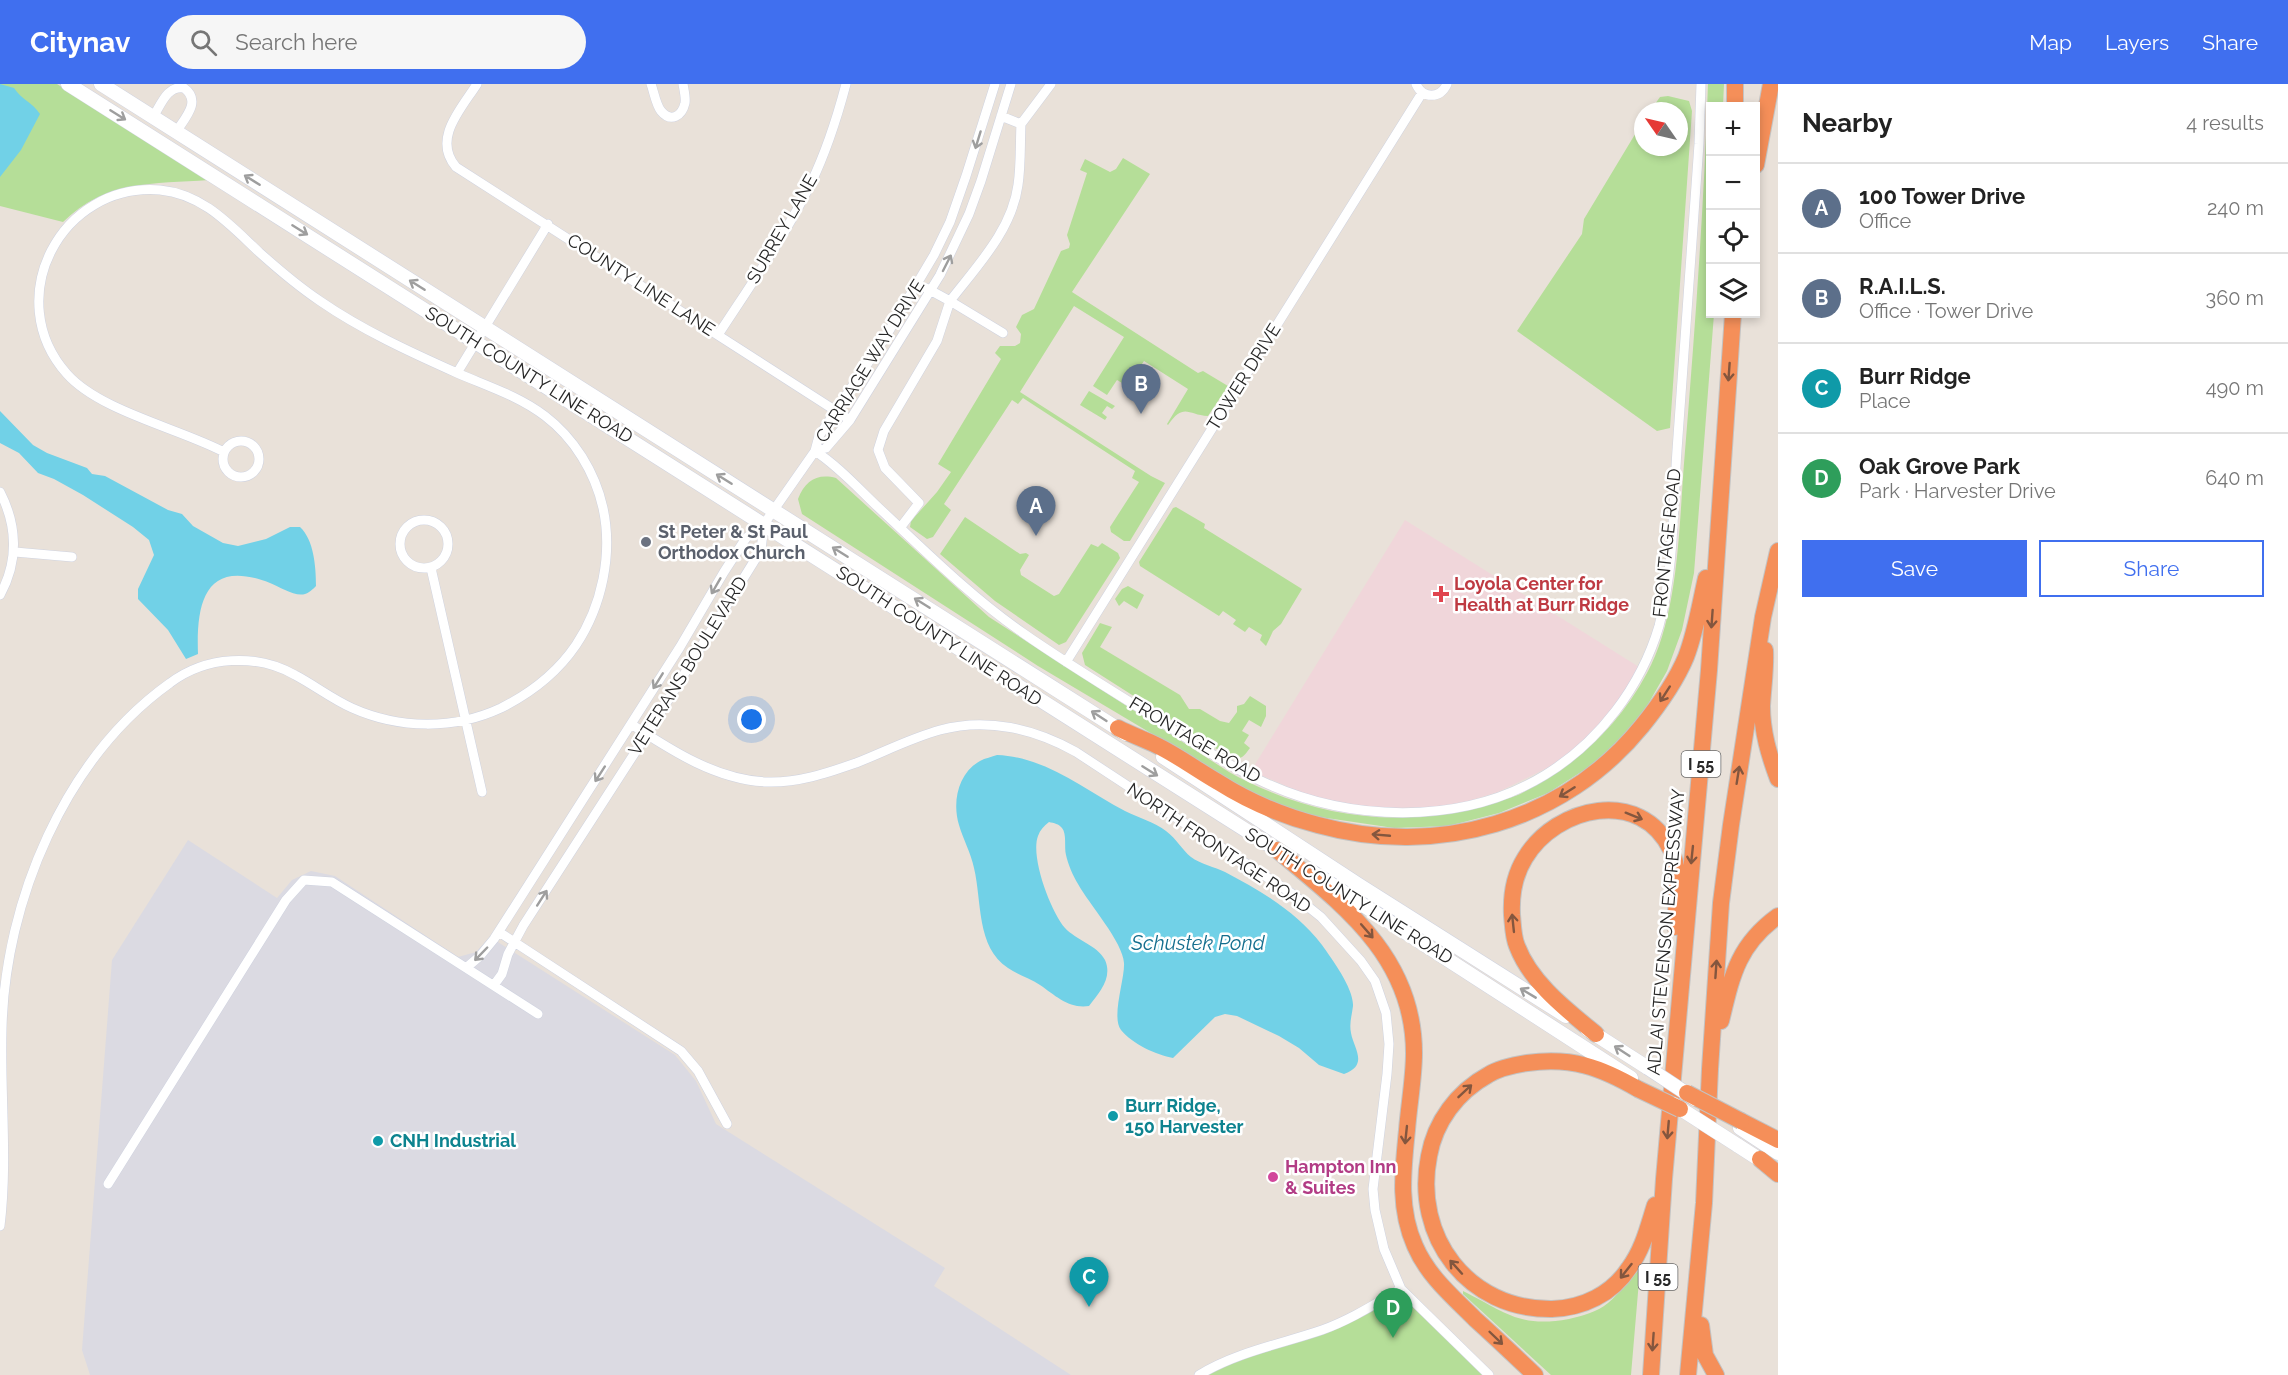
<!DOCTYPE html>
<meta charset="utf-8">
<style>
:root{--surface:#fff;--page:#f6f6f6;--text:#222;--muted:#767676;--line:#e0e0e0;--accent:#406fef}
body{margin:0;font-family:Raleway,sans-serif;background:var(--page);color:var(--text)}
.controls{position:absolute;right:18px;top:18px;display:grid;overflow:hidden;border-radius:0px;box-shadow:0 3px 9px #0003}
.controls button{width:54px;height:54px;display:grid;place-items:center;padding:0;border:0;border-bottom:2px solid var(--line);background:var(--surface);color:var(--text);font:30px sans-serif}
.compass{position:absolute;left:1634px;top:18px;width:54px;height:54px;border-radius:50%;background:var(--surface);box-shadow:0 3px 9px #0003;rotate:304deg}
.you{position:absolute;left:752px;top:636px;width:21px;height:21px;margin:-15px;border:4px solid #fff;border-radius:50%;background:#1a73e8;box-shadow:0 0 0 9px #1a73e833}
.badge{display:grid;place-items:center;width:39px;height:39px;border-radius:50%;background:var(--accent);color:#fff;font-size:20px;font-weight:700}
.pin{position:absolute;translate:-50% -50px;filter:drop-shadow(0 2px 3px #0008)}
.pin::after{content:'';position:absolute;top:32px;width:21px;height:18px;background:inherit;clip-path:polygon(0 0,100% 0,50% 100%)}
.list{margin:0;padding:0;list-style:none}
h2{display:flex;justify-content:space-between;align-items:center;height:78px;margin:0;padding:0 24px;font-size:26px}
h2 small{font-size:20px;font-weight:400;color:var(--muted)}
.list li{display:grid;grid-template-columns:39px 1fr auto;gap:18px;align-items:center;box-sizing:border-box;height:90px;padding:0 24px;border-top:2px solid var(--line)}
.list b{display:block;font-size:22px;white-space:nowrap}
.list p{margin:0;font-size:20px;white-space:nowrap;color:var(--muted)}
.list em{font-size:20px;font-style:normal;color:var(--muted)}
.actions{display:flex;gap:12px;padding:18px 24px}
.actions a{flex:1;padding:14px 0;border:2px solid var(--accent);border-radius:0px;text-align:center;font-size:21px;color:var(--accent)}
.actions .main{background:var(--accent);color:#fff}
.icon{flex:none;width:33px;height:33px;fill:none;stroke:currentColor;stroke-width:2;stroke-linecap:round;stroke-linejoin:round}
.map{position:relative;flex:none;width:1778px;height:1291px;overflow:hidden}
header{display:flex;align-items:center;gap:36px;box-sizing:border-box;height:84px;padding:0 30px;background:var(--accent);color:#fff}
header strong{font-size:28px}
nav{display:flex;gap:33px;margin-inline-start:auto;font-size:21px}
.search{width:420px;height:54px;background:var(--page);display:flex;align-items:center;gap:15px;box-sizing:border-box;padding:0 21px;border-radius:33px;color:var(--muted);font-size:22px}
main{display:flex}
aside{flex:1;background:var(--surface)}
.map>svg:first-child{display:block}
</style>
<header>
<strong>Citynav</strong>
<div class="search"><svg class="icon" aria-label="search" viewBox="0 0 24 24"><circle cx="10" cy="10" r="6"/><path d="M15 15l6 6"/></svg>Search here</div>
<nav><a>Map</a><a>Layers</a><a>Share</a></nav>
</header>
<main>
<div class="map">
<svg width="1778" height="1291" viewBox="0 0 1778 1291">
<rect width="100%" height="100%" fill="#e9e1d9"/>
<!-- industrial -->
<path fill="#dbdae2" d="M188,756l89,58 15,-18 19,-9 24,5 123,81 18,-5 14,-15 185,118 21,26 20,43 229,144 -11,18 137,89h-981l-8,-25 30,-390z"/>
<!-- medical -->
<path fill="#f0d6da" d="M1405,436l234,147 -15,26 -21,27 -26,27 -24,18 -55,27 -33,10 -33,5 -36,1 -30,-2 -33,-5 -30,-8 -52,-22z"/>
<!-- green -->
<path fill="#b5de98" d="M0,0h57l152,96c-56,4 -103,0 -146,42l-63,-16z
M1708,0h16l-1,22h-13v208h4l-20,259 -12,57 -15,41 -20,35 -23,29 -32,30 -44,28 -49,20 -51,13 -54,2 -94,-14 -57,-26 -205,-122 -236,-152 -4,-15c7,-18 19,-26 38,-21l153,139 240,155c76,42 161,58 245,35 13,-4 28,-6 41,-11 9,-3 16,-9 24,-13 47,-27 83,-63 108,-110 33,-60 32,-155 38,-222 10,-122 19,-245 23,-367z
M1668,12l21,5 3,10 -22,317 -13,3 -140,-100 65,-97 2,-15 59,-98v26h36v-36h-29l10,-14z
M1123,74l27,16 -78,118 126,81 5,-2 25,15 -20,30c-20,-1 -24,-14 -40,9l-1,-1 21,-35 -44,-28 -17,25 -10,-6 -10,15 -14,-9 31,-49 -50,-31 -54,86 131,84 14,7 -35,58h-6l-13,-9 -1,-5 29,-45 -7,-4 3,-7 -112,-73 -5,6 -6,-4 -68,104 7,6 -18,27 -6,2 -17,-12 1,-6 26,-29 14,-20 -13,-8 63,-105 -6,-6 5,-7h15l5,-3 1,-9 -5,-7 6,-12 12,-6 27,-58 8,-3 1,-4 -3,-9 20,-62 -7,-3 5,-11 25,13 6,-3z
M1089,307l26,15 -3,3 -5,-3 -5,7 5,4 -2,3 -25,-15z
M1176,423l29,17 -1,4 98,61 -21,35 -8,7 -7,15 -6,-6 2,-5 -13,-8 -4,5 -12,-8 3,-4 -13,-9 -4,5 -79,-50 -1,-4 34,-54z
M965,433l55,37 6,-1 3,2 -9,15 1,5 33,21 5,-2 32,-50 7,3 4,-4 16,10 2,5 -54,84 -7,3 -64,-44 -55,-47z
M1128,502l16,9 -7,14 -13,-8 -5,5 -4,-7 7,-10z
M1100,539l12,4 -12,20 80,48 9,14h11l20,12 9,2 8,-11v-6l7,-2 6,-8 16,10v10l-5,11 -12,-7 -7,11 7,4 -5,8 6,5c-6,8 -8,12 -19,10l-146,-93 -3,-12z
M1640,1185l-9,106h-80l-88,-81v-3c42,21 56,37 106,28 13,-3 28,-7 39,-16 12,-10 21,-23 32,-34z
M1401,1205l88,86h-290l125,-46z"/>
<!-- water -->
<path fill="#71d1e7" d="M0,0l14,4c7,11 19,15 26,26l-19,36 -21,27z
M0,327l33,34 14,8 40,15 5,6 13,2 63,34 14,4 11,12 30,17 15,3 28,-7 24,-12h10c14,13 16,40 16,59 -3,3 -7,7 -11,8 -10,3 -25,-7 -35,-11 -64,-25 -74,18 -72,71l-12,5 -18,-29 -30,-31v-10l16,-34 -5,-15 -16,-13 -50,-32 -29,-16 -16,-6 -19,-20 -19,-10z
M997,671c49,2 86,34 128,56 14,7 29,11 41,20 11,8 16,19 25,26 9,7 24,10 34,15 36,19 72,40 97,73 10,14 32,44 31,61 -1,9 -4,17 -2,27 3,16 18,32 -7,41l-25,-9 -20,-17 -20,-12 -42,-20 -12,-2 -10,3 -42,41c-16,-3 -41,-14 -52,-28 -10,-13 4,-51 3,-67 -1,-21 -35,-59 -46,-79 -5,-8 -10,-20 -12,-29 -2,-8 1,-21 -4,-27 -3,-4 -8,-5 -13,-6 -5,4 -9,8 -11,14 -8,21 13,76 27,92 11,12 32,17 40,32 8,18 -6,33 -16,46 -20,3 -33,-10 -49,-21 -10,-7 -22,-10 -32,-17 -32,-21 -26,-67 -34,-100 -3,-15 -11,-29 -15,-43 -7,-23 -1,-52 21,-64 5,-3 12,-4 17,-6z"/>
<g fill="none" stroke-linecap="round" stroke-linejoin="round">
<defs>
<path id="minor" d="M477,0c-16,25 -45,55 -21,83l394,253
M651,0c3,8 5,21 10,27 10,12 21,5 24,-8 1,-5 -1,-13 -2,-19
M1416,0c7,15 24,15 31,0
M1001,32l20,8c-1,20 0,41 -3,61 -6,45 -41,81 -68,116l53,32
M153,33c8,-12 14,-32 31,-29 18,13 1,30 -8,44
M1021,40l30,-40
M718,251c32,-49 67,-99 93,-152 15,-31 26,-65 35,-99
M457,289l91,-149
M223 375a18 18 0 1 1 36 0a18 18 0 1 1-36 0Z
M815,367c23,15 43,37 63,56 46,43 92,89 145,126 40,28 81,53 123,79 36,23 72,48 111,67 88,43 203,48 288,-4 54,-33 96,-88 114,-149 15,-56 14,-118 18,-176 7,-102 15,-204 22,-306l2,-60
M815,367l11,-3 24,-28 90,-145 29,-61 12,-33 30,-97
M0,408c17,33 19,69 0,103
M400 460a24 24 0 1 1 48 0a24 24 0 1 1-48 0Z
M900,444l19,-25 -34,-35 -7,-18 6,-19 53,-90 13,-40 -24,-13
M15,468l57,5
M431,484l51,224
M1066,578l356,-569
M631,640c41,27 86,56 136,58 32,1 60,-9 89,-19 28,-11 55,-25 84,-33 47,-13 95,-1 136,22l215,141 30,24 40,44 14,20 11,32 3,31 -2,30 -14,115 2,21 9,39 17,40 88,86
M499,848l182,119 17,20 29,53
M466,884l14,-12 14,-17 186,-292 44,-75 22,-34 18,-14 51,-73 4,-15 67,-100 48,-81 16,-33 16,-46 29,-92
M494,901l8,-11 6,-20 15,-28 124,-192 114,-184 3,-26
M108,1100l178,-284 18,-20 28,2 206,132
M0,1142c8,-65 0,-133 2,-198 3,-127 63,-270 168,-345 36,-27 86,-30 125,-8 19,10 37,24 57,33 47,21 102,22 149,0 30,-15 56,-35 75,-63 26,-39 37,-91 27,-137 -8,-36 -29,-70 -58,-92 -26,-20 -58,-30 -88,-43 -47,-21 -95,-43 -137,-72 -21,-14 -41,-31 -60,-48 -30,-28 -57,-59 -100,-63 -99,-8 -160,109 -93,184 33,37 111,54 157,78
M1199,1291c38,-23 82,-31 123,-45 28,-10 53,-26 79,-41"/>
<path id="secondary" d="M68,0c407,256 810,517 1217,771
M101,0l1025,650
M1163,673l196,128 207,131
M1312,788l319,206
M1587,945l61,39
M1740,1044l38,25
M1737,1061l31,20"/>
<path id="motorway" d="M1735,22v-22
M1756,81l15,-81
M1765,566c1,19 -2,37 -3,56 0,26 7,49 16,73
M1118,644c12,6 25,11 38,17 21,10 41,25 62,37 30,19 65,34 100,43 119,33 246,-3 324,-99 17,-21 34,-45 44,-69 10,-26 14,-53 20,-79
M1277,766c66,55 137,107 137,203 0,25 -5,51 -7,77 -4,40 -9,78 8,116 13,30 37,50 60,73 20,18 40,37 60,56
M1721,937c11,-46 17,-76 57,-105
M1596,950c-29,-24 -65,-51 -79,-88 -4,-9 -4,-21 -5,-31 -1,-20 3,-41 13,-57 31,-52 116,-71 146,-8 10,18 5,56 4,77
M1638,1005c-38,-22 -66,-32 -111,-26 -13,2 -28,5 -39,12 -31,17 -53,47 -59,81 -16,81 39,154 123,153 31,-1 60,-15 77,-41 14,-19 19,-41 26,-63
M1741,1037l37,19
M1760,1075l18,15
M1701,1241l4,30 11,20
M1651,1291l13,-196 45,-509 24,-356
M1688,1291l16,-172 6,-134 11,-166 10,-78 32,-208 15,-66"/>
</defs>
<!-- minor casing -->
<use href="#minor" stroke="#cfd3e0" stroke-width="10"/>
<!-- secondary casing -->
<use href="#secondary" stroke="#cfd3e0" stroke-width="15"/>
<!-- motorway casing -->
<use href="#motorway" stroke="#c3c3c3" stroke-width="18"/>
<!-- minor -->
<use href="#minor" stroke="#fff" stroke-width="9"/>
<!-- secondary -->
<use href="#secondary" stroke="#fff" stroke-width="14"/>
<!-- motorway -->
<use href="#motorway" stroke="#f58f59" stroke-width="16"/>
<defs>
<path id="secondary-bridge" d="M1648,984l47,31
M1673,1020l64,41"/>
<path id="motorway-bridge" d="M1638,1005l42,20
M1687,1009l54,28"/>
</defs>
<!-- secondary-bridge casing -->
<use href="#secondary-bridge" stroke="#cfd3e0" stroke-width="15" stroke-linecap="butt"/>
<!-- motorway-bridge casing -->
<use href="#motorway-bridge" stroke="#c3c3c3" stroke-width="18" stroke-linecap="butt"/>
<!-- secondary-bridge -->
<use href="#secondary-bridge" stroke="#fff" stroke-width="14"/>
<!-- motorway-bridge -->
<use href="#motorway-bridge" stroke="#f58f59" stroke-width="16"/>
</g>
<!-- one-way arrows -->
<defs><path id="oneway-shaft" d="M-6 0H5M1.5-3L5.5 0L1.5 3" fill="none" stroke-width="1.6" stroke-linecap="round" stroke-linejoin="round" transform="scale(1.5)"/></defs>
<g stroke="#9e9e9e">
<use href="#oneway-shaft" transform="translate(118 31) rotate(32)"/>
<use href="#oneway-shaft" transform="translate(978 56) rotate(107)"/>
<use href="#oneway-shaft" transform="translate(252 96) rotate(-148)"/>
<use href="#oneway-shaft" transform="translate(300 146) rotate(32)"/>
<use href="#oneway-shaft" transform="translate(947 179) rotate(-63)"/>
<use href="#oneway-shaft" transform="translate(417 201) rotate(-148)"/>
<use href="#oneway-shaft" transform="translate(724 395) rotate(-148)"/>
<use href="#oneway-shaft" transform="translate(840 468) rotate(-148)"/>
<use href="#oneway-shaft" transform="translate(716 502) rotate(120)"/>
<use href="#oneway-shaft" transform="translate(922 519) rotate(-148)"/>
<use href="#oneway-shaft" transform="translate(658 597) rotate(122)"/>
<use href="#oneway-shaft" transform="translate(1099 632) rotate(-147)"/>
<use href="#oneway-shaft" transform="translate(1150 687) rotate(32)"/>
<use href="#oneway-shaft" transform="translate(600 690) rotate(123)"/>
<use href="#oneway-shaft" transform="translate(542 814) rotate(-57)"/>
<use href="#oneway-shaft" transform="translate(481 870) rotate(134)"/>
<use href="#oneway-shaft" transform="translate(1528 909) rotate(-149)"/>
<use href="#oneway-shaft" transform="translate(1622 967) rotate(-147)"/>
</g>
<g stroke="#84563e">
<use href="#oneway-shaft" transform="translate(1729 288) rotate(94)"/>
<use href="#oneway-shaft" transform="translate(1712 535) rotate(94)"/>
<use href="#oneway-shaft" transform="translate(1665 610) rotate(123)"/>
<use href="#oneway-shaft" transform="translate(1738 691) rotate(-81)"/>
<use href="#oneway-shaft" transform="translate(1567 708) rotate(148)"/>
<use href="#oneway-shaft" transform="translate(1634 732) rotate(22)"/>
<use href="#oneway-shaft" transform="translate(1381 751) rotate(-175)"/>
<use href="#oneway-shaft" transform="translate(1692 771) rotate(96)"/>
<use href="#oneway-shaft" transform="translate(1513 839) rotate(-96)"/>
<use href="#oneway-shaft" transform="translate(1367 847) rotate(49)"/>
<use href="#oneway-shaft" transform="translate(1716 885) rotate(-86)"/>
<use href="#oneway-shaft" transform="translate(1465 1007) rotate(-43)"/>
<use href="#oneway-shaft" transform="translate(1668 1046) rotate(95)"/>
<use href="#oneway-shaft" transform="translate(1406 1051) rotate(96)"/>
<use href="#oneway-shaft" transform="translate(1456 1183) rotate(-132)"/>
<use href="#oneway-shaft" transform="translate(1626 1187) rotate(128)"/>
<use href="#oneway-shaft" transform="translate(1496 1254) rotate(44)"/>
<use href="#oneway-shaft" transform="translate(1653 1258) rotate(94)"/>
</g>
<!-- markers -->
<circle fill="#6b7280" stroke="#fff" stroke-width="2" cx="646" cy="458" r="6"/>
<path fill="#e0444e" stroke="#fff" stroke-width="2" d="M1438 501h6v6h6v6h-6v6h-6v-6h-6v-6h6z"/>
<g fill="#0f9aa8" stroke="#fff" stroke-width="2">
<circle cx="1113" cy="1032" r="6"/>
<circle cx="378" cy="1057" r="6"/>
</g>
<circle fill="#d1479c" stroke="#fff" stroke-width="2" cx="1273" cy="1093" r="6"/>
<g text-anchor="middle" stroke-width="5" stroke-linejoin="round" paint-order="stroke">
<!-- shield labels -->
<g fill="#fff" stroke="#686868" stroke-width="1.5">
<rect x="1681.5" y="667" width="39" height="26" rx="4.5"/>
<rect x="1638.5" y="1180" width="39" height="26" rx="4.5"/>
</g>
<g font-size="16" font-weight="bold" fill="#272727">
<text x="1701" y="686">I 55</text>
<text x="1658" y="1199">I 55</text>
</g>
<!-- street labels -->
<g font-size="18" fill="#272727" stroke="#fff">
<text transform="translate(782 145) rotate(-60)" y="6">SURREY LANE</text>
<text transform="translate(641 201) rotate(33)" y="6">COUNTY LINE LANE</text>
<text transform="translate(870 277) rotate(-58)" y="6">CARRIAGE WAY DRIVE</text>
<text transform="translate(529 291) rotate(32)" y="6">SOUTH COUNTY LINE ROAD</text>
<text transform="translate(1244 293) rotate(-58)" y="6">TOWER DRIVE</text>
<text transform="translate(1667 459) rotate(-84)" y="6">FRONTAGE ROAD</text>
<text transform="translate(939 552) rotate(33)" y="6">SOUTH COUNTY LINE ROAD</text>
<text transform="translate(688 582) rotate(-58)" y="6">VETERANS BOULEVARD</text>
<text transform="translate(1195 656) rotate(31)" y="6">FRONTAGE ROAD</text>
<text transform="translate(1219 764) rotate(34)" y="6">NORTH FRONTAGE ROAD</text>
<text transform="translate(1349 812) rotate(32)" y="6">SOUTH COUNTY LINE ROAD</text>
<text transform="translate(1666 848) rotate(-85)" y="6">ADLAI STEVENSON EXPRESSWAY</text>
</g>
<!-- worship labels -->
<g font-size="18" font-weight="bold" fill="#5b616d" stroke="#fff" text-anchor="start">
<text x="658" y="454">St Peter &amp; St Paul<tspan x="658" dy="21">Orthodox Church</tspan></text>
</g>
<!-- health labels -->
<g font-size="18" font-weight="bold" fill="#be3a42" stroke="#fff" text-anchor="start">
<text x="1454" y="506">Loyola Center for<tspan x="1454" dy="21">Health at Burr Ridge</tspan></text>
</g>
<!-- culture labels -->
<g font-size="18" font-weight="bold" fill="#0d838f" stroke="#fff" text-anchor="start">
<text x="1125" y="1028">Burr Ridge,<tspan x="1125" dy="21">150 Harvester</tspan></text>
<text x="390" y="1063">CNH Industrial</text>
</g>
<!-- hotel labels -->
<g font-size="18" font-weight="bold" fill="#b23c85" stroke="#fff" text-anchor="start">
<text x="1285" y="1089">Hampton Inn<tspan x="1285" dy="21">&amp; Suites</tspan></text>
</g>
<!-- water labels -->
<g font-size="20" font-style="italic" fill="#146e8e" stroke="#fff">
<text x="1198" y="866">Schustek Pond</text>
</g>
</g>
</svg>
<div class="controls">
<button>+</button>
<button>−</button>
<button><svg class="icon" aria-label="locate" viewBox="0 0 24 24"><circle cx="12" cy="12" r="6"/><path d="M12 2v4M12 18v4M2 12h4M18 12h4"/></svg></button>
<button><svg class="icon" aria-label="layers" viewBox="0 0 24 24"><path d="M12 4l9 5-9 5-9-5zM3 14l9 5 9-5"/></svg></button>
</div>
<svg class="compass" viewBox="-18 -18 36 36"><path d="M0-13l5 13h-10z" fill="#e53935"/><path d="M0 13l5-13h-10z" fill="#767676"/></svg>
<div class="you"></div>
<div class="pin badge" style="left:1036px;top:452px;background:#5c6f8a">A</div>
<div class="pin badge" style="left:1141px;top:330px;background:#5c6f8a">B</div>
<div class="pin badge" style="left:1089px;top:1223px;background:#0f9aa8">C</div>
<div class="pin badge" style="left:1393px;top:1254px;background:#2e9e5b">D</div>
</div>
<aside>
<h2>Nearby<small>4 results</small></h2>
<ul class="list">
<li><span class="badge" style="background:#5c6f8a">A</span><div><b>100 Tower Drive</b><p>Office</p></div><em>240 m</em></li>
<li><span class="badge" style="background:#5c6f8a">B</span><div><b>R.A.I.L.S.</b><p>Office · Tower Drive</p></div><em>360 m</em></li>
<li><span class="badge" style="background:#0f9aa8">C</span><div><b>Burr Ridge</b><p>Place</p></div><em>490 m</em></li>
<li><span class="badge" style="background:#2e9e5b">D</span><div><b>Oak Grove Park</b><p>Park · Harvester Drive</p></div><em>640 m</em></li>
</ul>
<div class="actions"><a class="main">Save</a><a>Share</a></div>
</aside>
</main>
